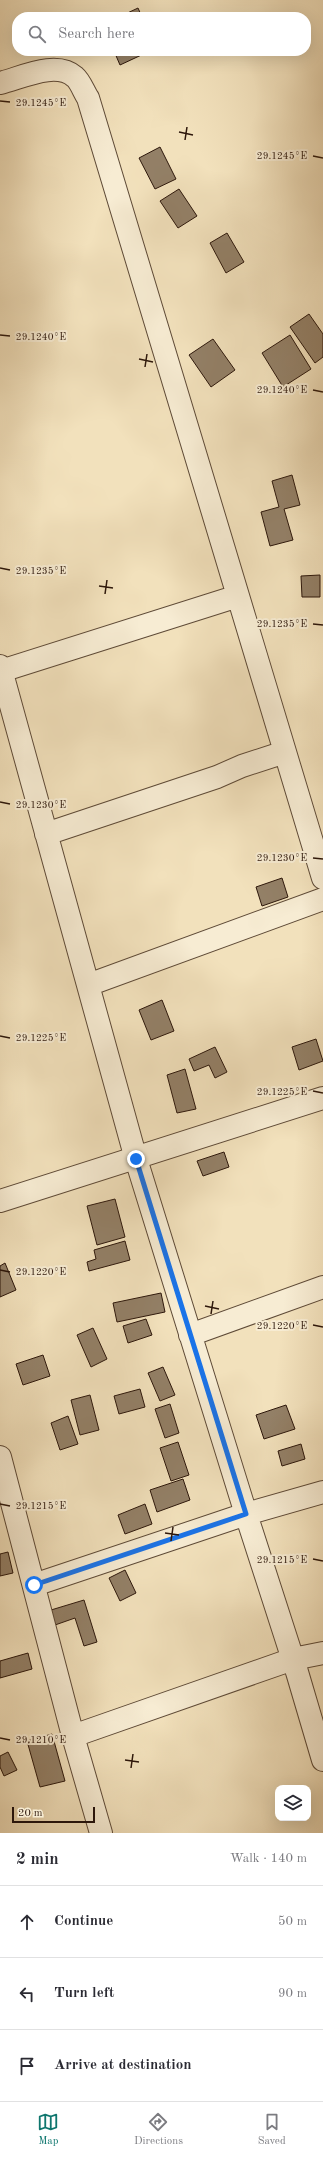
<!DOCTYPE html>
<meta charset="utf-8">
<style>
:root{--surface:#fff;--page:#f7f7f7;--text:#2b2b33;--muted:#7c7c81;--line:#e1e1e2;--accent:#0f766e}
body{margin:0;font-family:"Old Standard TT",serif;background:var(--page);color:var(--text)}
.controls{position:absolute;right:12px;bottom:12px;display:grid;overflow:hidden;border-radius:8px;box-shadow:0 4px 16px #0002}
.controls button{width:36px;height:36px;display:grid;place-items:center;padding:0;border:0;border-bottom:1px solid var(--line);background:var(--surface);color:var(--text);font:20px sans-serif}
.scale{position:absolute;left:12px;bottom:10px;width:83px;box-sizing:border-box;padding-left:4px;border:2px solid #2d170b;border-top:0;font-size:11px;line-height:14px;white-space:nowrap;color:#2d170b;-webkit-text-stroke:3px #f7ecd3;paint-order:stroke}
.stop{position:absolute;width:12px;height:12px;margin:-9px;border:3px solid #1a73e8;border-radius:50%;background:#fff}
.stop.end{background:#1a73e8;border-color:#fff;box-shadow:0 1px 4px #0008}
.list{margin:0;padding:0;list-style:none}
h2{display:flex;justify-content:space-between;align-items:center;height:52px;margin:0;padding:0 16px;font-size:17px}
h2 small{font-size:13px;font-weight:400;color:var(--muted)}
.list li{display:grid;grid-template-columns:26px 1fr auto;gap:12px;align-items:center;box-sizing:border-box;height:72px;padding:0 16px;border-top:1px solid var(--line)}
.list b{display:block;font-size:15px;white-space:nowrap}
.list em{font-size:13px;font-style:normal;color:var(--muted)}
.icon{flex:none;width:22px;height:22px;fill:none;stroke:currentColor;stroke-width:2;stroke-linecap:round;stroke-linejoin:round}
.map{position:relative;flex:none;width:323px;height:1833px;overflow:hidden}
.search{position:absolute;background:var(--surface);box-shadow:0 4px 16px #0002;left:12px;right:12px;top:12px;height:44px;display:flex;align-items:center;gap:10px;box-sizing:border-box;padding:0 14px;border-radius:16px;color:var(--muted);font-size:15px}
.sheet{height:268px;background:var(--surface)}
nav{display:flex;justify-content:space-around;align-items:center;box-sizing:border-box;height:56px;border-top:1px solid var(--line);background:var(--surface);font-size:11px;color:var(--muted)}
nav a{display:grid;justify-items:center;gap:2px}
nav .on{color:var(--accent)}
.map>svg:first-child{display:block}
</style>
<div class="map">
<svg width="323" height="1833" viewBox="0 0 323 1833">
<rect width="100%" height="100%" fill="#f2e1bc"/>
<filter id="stains"><feTurbulence type="fractalNoise" baseFrequency=".005" numOctaves="4"/><feColorMatrix values="0 0 0 0 .2 0 0 0 0 .09 0 0 0 0 .02 0 0 0 .5 -.17"/></filter>
<radialGradient id="worn" r=".72"><stop offset=".6" stop-color="#630" stop-opacity="0"/><stop offset="1" stop-color="#630" stop-opacity=".3"/></radialGradient>
<!-- building -->
<path fill="#938067" stroke="#2d170b" d="M138,8l4,9h-23z
M114,51h36l-30,14z
M160,147l16,32 -21,10 -16,-31z
M179,189l18,27 -19,12 -18,-27z
M227,233l17,29 -18,11 -16,-30z
M309,314l14,20v23l-8,6 -25,-36z
M290,335l21,34 -28,18 -21,-34z
M213,339l22,31 -24,17 -22,-32z
M292,475l8,30 -16,4 9,31 -23,6 -9,-34 18,-5 -7,-26z
M320,575v22h-18l-1,-21z
M282,878l6,19 -26,9 -6,-19z
M162,1000l12,31 -23,9 -12,-30z
M316,1039l7,22 -24,9 -7,-23z
M215,1047l12,25 -12,6 -6,-13 -15,6 -5,-12z
M185,1069l11,40 -19,4 -10,-38z
M224,1152l5,15 -26,9 -6,-15z
M115,1199l10,38 -28,8 -10,-39z
M125,1241l5,19 -41,11 -2,-9 9,-3 -2,-9z
M5,1263l11,27 -16,7v-31z
M161,1293l4,19 -48,10 -4,-19z
M146,1319l6,16 -24,8 -5,-17z
M93,1328l14,31 -16,8 -14,-32z
M43,1355l7,21 -27,9 -7,-21z
M163,1367l12,28 -15,6 -12,-28z
M140,1389l5,18 -26,7 -5,-18z
M90,1395l9,35 -19,5 -9,-35z
M170,1404l9,29 -14,5 -10,-29z
M286,1405l9,24 -31,10 -8,-24z
M68,1416l10,28 -18,6 -9,-27z
M178,1442l11,33 -18,6 -11,-33z
M301,1444l4,15 -23,7 -4,-15z
M183,1479l7,21 -33,12 -7,-22z
M145,1504l7,20 -27,10 -7,-19z
M8,1552l5,21 -13,3v-22z
M125,1570l11,23 -16,8 -11,-23z
M84,1600l13,42 -13,4 -9,-28 -20,7 -4,-15z
M28,1653l4,16 -32,9v-17z
M52,1734l13,47 -25,6 -13,-46z
M8,1752l9,18 -13,6 -4,-9v-11z"/>
<g fill="none" stroke-linecap="round" stroke-linejoin="round">
<defs>
<path id="street" d="M0,83c21,-5 56,-23 75,-6 5,4 9,15 13,21l235,780
M0,666l136,493 110,355 51,158 26,88
M1,671l237,-75
M46,834l171,-57 25,-11 43,-14
M88,985l235,-86
M0,1201l323,-103
M190,1335l133,-48
M0,1457l73,279 220,-77 30,-6
M34,1585l212,-71 77,-22
M73,1736l28,97"/>
</defs>
<!-- street casing -->
<use href="#street" stroke="#5e4a37" stroke-width="24"/>
<!-- street -->
<use href="#street" stroke="#f7ecd3" stroke-width="22"/>
</g>
<g fill="none" stroke-linecap="round" stroke-linejoin="round">
<!-- route -->
<path stroke="#1a73e8" stroke-width="5" d="M34,1585l212,-71 -110,-355"/>
</g>
<!-- ticks -->
<path fill="none" stroke="#2d170b" stroke-width="1.5" d="M0,101l10,1M179,132l14,3M185,140l2,-13M313,156l10,2M0,335l10,1M139,359l14,3M145,367l2,-13M313,390l10,2M0,568l10,2M99,586l14,2M105,594l2,-14M313,624l10,1M0,802l10,2M313,858l10,1M0,1036l10,2M313,1091l10,2M0,1270l10,2M205,1306l14,3M211,1314l2,-13M313,1325l10,2M0,1504l10,2M165,1533l14,2M171,1541l2,-14M313,1559l10,2M0,1738l10,2M125,1760l14,2M131,1768l2,-14"/>
<g font-size="10" text-anchor="middle" fill="#2d170b" stroke="#f7ecd3" stroke-width="4" stroke-linejoin="round" paint-order="stroke">
<text x="41" y="106">29.1245°E</text>
<text x="282" y="159">29.1245°E</text>
<text x="41" y="340">29.1240°E</text>
<text x="282" y="393">29.1240°E</text>
<text x="41" y="574">29.1235°E</text>
<text x="282" y="627">29.1235°E</text>
<text x="41" y="808">29.1230°E</text>
<text x="282" y="861">29.1230°E</text>
<text x="41" y="1041">29.1225°E</text>
<text x="282" y="1095">29.1225°E</text>
<text x="41" y="1275">29.1220°E</text>
<text x="282" y="1329">29.1220°E</text>
<text x="41" y="1509">29.1215°E</text>
<text x="282" y="1563">29.1215°E</text>
<text x="41" y="1743">29.1210°E</text>
</g>
<rect width="100%" height="100%" filter="url(#stains)"/>
<rect width="100%" height="100%" fill="url(#worn)"/>
</svg>
<div class="controls">
<button><svg class="icon" aria-label="layers" viewBox="0 0 24 24"><path d="M12 4l9 5-9 5-9-5zM3 14l9 5 9-5"/></svg></button>
</div>
<div class="scale">20 m</div>
<div class="stop" style="left:34px;top:1585px"></div>
<div class="stop end" style="left:136px;top:1159px"></div>
<div class="search"><svg class="icon" aria-label="search" viewBox="0 0 24 24"><circle cx="10" cy="10" r="6"/><path d="M15 15l6 6"/></svg>Search here</div>
</div>
<section class="sheet">
<h2>2 min<small>Walk · 140 m</small></h2>
<ul class="list">
<li><svg class="icon" aria-label="ahead" viewBox="0 0 24 24"><path d="M12 20V5M6 11l6-6 6 6"/></svg><div><b>Continue</b></div><em>50 m</em></li>
<li><svg class="icon" aria-label="left" viewBox="0 0 24 24"><path d="M17 20v-9H6M10 6l-5 5 5 5"/></svg><div><b>Turn left</b></div><em>90 m</em></li>
<li><svg class="icon" aria-label="arrive" viewBox="0 0 24 24"><path d="M6 21V4h12l-3 4 3 4H6"/></svg><div><b>Arrive at destination</b></div></li>
</ul>
</section>
<nav>
<a class="on"><svg class="icon" aria-label="map" viewBox="0 0 24 24"><path d="M3 6l6-2 6 2 6-2v14l-6 2-6-2-6 2zM9 4v14M15 6v14"/></svg>Map</a>
<a><svg class="icon" aria-label="directions" viewBox="0 0 24 24"><path d="M12 3l9 9-9 9-9-9zM9 14v-3h6M13 9l2 2-2 2"/></svg>Directions</a>
<a><svg class="icon" aria-label="saved" viewBox="0 0 24 24"><path d="M7 4h10v16l-5-4-5 4z"/></svg>Saved</a>
</nav>
